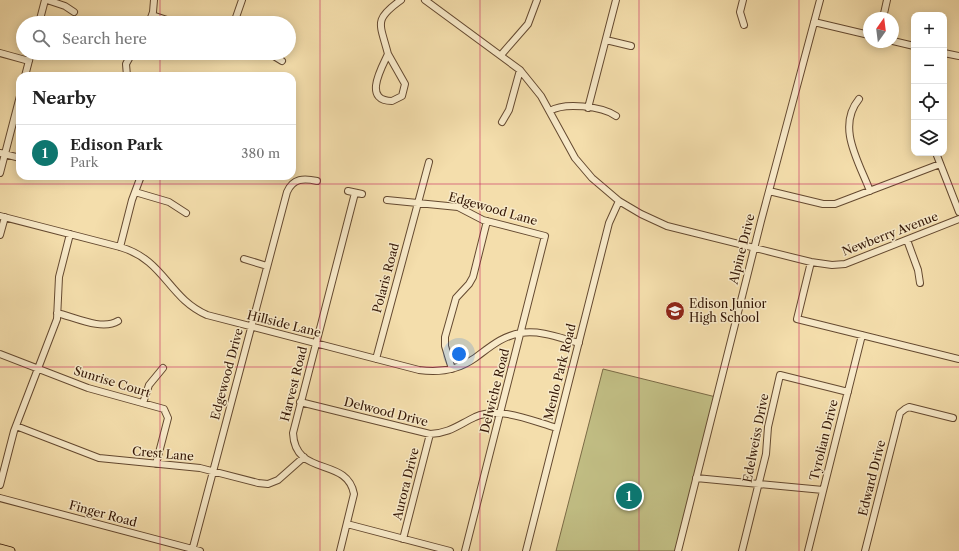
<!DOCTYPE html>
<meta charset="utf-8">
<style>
:root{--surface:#fff;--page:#f2f2f2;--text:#222;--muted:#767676;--line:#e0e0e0;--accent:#0f766e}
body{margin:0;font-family:"Libre Caslon Text",serif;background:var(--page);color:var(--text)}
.controls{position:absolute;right:12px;top:12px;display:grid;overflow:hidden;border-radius:8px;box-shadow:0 2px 10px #0003}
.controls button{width:36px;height:36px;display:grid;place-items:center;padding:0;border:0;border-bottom:1px solid var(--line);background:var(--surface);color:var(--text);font:20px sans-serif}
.compass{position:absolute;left:863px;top:12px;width:36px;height:36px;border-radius:50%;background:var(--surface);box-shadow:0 2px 10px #0003;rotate:14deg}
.you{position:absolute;left:459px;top:354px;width:14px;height:14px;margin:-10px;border:3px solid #fff;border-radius:50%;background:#1a73e8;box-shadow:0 0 0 6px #1a73e833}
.badge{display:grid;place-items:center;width:26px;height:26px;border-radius:50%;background:var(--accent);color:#fff;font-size:13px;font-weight:700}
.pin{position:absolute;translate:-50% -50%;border:2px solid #fff;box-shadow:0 1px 4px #0006}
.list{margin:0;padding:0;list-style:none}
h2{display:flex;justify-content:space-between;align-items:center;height:52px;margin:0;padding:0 16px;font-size:17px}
h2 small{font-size:13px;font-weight:400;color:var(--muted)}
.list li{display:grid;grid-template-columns:26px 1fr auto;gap:12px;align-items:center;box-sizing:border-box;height:56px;padding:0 16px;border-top:1px solid var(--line)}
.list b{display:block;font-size:15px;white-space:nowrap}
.list p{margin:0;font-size:13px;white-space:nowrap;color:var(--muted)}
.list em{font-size:13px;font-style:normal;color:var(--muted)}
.icon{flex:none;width:22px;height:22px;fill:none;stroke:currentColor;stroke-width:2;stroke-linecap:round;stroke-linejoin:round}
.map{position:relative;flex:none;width:959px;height:551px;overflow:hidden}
.search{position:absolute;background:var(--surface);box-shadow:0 2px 10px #0003;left:16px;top:16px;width:280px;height:44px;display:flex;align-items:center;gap:10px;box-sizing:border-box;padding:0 14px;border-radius:22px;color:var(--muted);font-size:15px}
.panel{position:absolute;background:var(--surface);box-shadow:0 2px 10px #0003;left:16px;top:72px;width:280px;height:108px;border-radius:12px}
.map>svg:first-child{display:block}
</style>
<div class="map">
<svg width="959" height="551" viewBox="0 0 959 551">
<rect width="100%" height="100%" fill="#f4deac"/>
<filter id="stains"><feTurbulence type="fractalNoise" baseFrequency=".005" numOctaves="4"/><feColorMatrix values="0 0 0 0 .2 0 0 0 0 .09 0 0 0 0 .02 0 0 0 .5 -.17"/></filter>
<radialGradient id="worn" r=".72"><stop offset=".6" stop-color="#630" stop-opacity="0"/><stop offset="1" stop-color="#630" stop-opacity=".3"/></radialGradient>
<!-- green -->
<path fill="#c2bf85" stroke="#7b6b46" d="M603,369l113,28 -38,154h-122z"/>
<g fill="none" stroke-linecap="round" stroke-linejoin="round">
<defs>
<path id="minor" d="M47,0l18,6 9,6
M425,0l95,70 21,26 34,62 17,20 27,23 22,13 26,12 144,36 21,3 13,-1 114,-45
M743,0l-3,12 4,13
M152,15l24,8
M883,18l4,-18
M814,22l55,13
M39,23l6,-23
M149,23l4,-11 1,-12
M234,23l8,-23
M606,40l25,6
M893,41l21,5
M0,53l29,8
M269,53l13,8
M944,53l15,3
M388,54l17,30 -3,12 -10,5c-30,0 -10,-34 -4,-47z
M388,54c-8,-31 -15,-34 13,-54
M501,55l27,-31 9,-24
M25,76l6,-23
M127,76l-1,-12 6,-11
M859,99c-23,28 0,63 11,92
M588,108l28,-108
M550,111c14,-9 52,-5 66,5
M502,122l7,-12 11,-40
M0,153l20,5
M936,153l23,59
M0,173l20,-77
M348,191l14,3
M769,191l54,13h12l105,-40
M135,192l34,10 17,11
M387,200l71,7 25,13 62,16 -80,315
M0,216l120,31c45,13 48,51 87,68l212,55c20,3 39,0 56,-12 15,-11 27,-22 46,-25 20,-3 39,5 58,10
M0,235l5,-18
M907,240l11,30 2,13
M120,247l12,-47 9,-24
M244,259l23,7
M811,262l-14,57 162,40
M57,313c17,4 45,18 61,8
M0,354l88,34 76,21 4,9 -12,46
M376,359l53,-197
M452,369l-7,-23v-9l11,-39 13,-14 4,-7 14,-56
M300,402l130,32c20,-1 28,-9 45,-17 26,-11 57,4 82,11
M143,403l6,-18 14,-17
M16,426l83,32 101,10 58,15 10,1 10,-4 26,-23
M696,478l127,12
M0,485l14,-54 43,-112 2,-42 11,-43
M0,498l200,53
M347,524l103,27
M403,539l27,-105
M192,551l95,-359c6,-14 17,-14 30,-11
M340,551l14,-57c-7,-38 -59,-16 -61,-61l62,-240
M526,551l83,-328 10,-22
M678,551l83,-330 59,-221
M742,551l24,-97 2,-27 12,-52 68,17
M808,551l54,-216
M865,551l35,-138 5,-4 4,-2 44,11"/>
<path id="major" d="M0,548l11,3"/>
</defs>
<!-- minor casing -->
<use href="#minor" stroke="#644930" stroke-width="8"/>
<!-- major casing -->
<use href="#major" stroke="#341706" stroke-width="9"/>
<!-- minor -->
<use href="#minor" stroke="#f8eac9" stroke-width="6"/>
<!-- major -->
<use href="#major" stroke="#f4deac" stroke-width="7"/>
</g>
<!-- grid -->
<path fill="none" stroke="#c2185b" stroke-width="1" stroke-opacity="0.55" d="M160,0v23M320,0v551M480,0v551M639,0v551M799,0v551M160,53v23M160,176v375M0,184h959M0,367h959"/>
<!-- icons -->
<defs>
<symbol id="school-disc" viewBox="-11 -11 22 22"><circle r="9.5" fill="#8f2418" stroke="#f8eac9"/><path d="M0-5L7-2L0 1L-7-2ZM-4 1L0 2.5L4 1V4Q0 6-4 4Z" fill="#fff"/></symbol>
</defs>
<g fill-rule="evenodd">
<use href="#school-disc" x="664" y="300" width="22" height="22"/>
</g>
<g text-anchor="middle" stroke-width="3" stroke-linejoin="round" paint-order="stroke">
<!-- street labels -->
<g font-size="12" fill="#341706" stroke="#f8eac9">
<text transform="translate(493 209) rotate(16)" y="4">Edgewood Lane</text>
<text transform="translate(890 234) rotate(-21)" y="4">Newberry Avenue</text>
<text transform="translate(742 249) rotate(-76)" y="4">Alpine Drive</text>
<text transform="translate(386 278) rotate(-75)" y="4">Polaris Road</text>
<text transform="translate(284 324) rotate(14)" y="4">Hillside Lane</text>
<text transform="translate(560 372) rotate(-76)" y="4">Menlo Park Road</text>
<text transform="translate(227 374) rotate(-75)" y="4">Edgewood Drive</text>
<text transform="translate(112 382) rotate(17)" y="4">Sunrise Court</text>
<text transform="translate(294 384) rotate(-76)" y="4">Harvest Road</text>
<text transform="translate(495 391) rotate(-76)" y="4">Delwiche Road</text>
<text transform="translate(386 412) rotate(14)" y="4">Delwood Drive</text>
<text transform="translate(756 438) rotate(-79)" y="4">Edelweiss Drive</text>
<text transform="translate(824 440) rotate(-76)" y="4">Tyrolian Drive</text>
<text transform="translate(163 454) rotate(5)" y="4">Crest Lane</text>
<text transform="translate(872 478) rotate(-76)" y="4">Edward Drive</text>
<text transform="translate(406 484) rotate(-76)" y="4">Aurora Drive</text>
<text transform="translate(103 514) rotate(15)" y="4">Finger Road</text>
</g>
<!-- poi labels -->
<g font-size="12" fill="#341706" stroke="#f8eac9" text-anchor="start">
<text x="689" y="308">Edison Junior<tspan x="689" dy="14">High School</tspan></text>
</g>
</g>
<rect width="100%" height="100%" filter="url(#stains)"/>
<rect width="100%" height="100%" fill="url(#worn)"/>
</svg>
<div class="controls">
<button>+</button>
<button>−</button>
<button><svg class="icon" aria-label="locate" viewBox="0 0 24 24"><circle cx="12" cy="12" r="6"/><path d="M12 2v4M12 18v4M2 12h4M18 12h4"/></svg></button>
<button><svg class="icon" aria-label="layers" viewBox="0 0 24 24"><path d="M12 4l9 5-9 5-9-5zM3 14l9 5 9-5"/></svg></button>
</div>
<svg class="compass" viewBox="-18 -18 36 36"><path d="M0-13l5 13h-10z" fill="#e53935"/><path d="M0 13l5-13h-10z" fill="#767676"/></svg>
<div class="you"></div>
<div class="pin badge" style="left:629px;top:496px">1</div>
<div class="search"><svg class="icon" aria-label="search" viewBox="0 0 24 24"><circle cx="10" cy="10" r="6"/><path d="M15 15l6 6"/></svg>Search here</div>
<section class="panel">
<h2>Nearby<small></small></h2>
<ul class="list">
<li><span class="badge">1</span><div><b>Edison Park</b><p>Park</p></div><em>380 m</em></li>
</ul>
</section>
</div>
